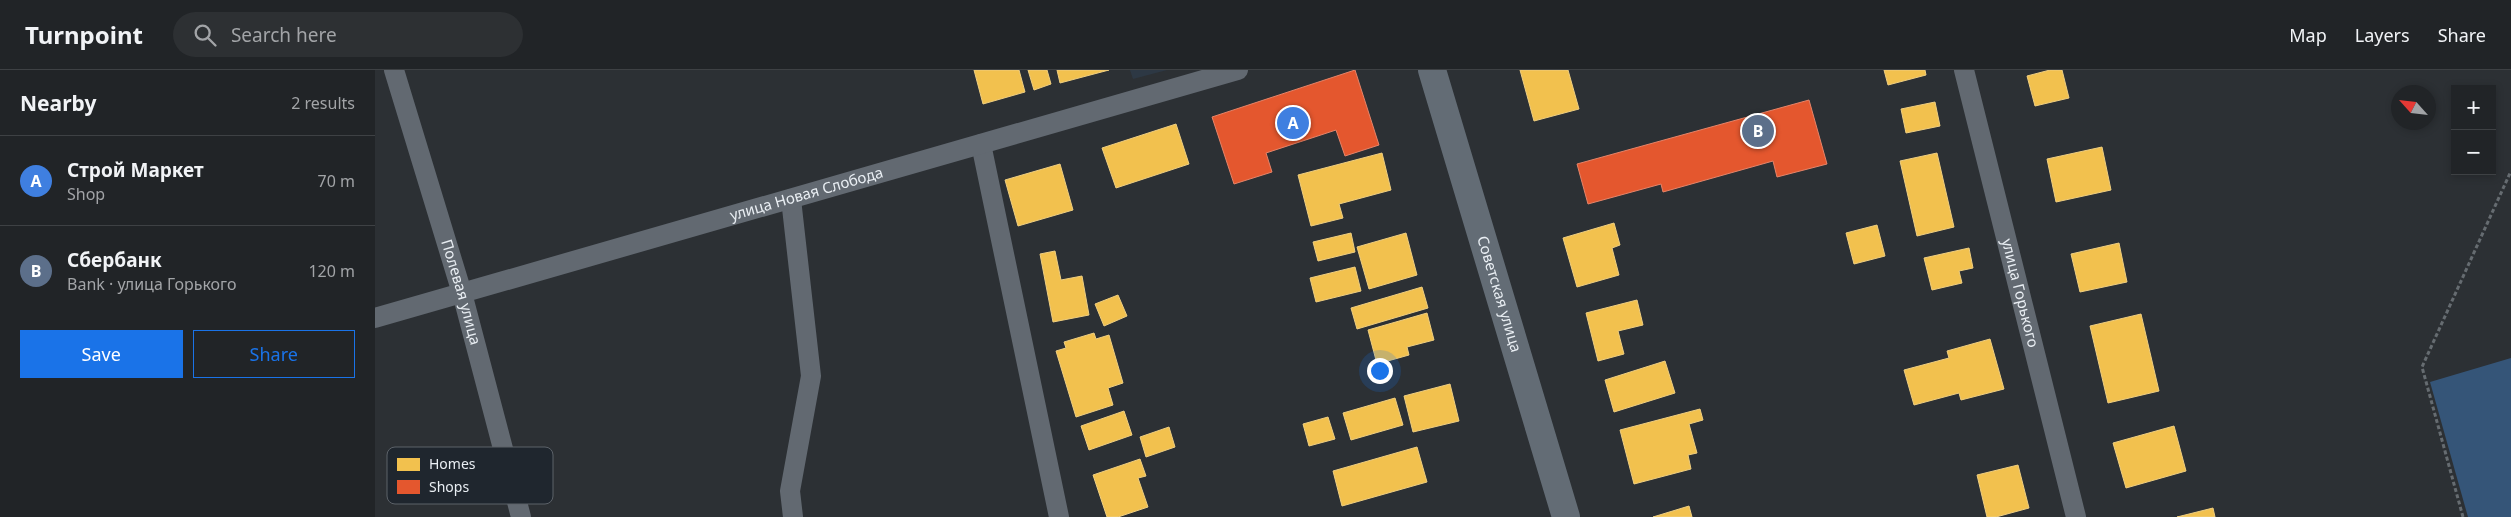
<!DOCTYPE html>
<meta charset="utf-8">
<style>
:root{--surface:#212427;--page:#2d3033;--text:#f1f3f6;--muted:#a2a4a7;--line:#3e4144;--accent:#1a73e8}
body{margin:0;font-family:"Noto Sans",sans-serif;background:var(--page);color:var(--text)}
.controls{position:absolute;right:15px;top:15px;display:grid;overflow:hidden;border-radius:0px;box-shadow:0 2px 8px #0003}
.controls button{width:45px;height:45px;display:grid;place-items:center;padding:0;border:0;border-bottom:1px solid var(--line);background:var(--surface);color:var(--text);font:25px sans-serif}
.compass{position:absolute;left:2016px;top:15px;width:45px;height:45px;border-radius:50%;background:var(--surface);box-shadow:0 2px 8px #0003;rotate:297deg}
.you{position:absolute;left:1004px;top:300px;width:18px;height:18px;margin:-12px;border:4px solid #fff;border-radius:50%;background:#1a73e8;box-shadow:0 0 0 8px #1a73e833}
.badge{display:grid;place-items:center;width:32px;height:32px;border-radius:50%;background:var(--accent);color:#fff;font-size:16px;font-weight:700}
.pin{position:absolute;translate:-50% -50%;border:2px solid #fff;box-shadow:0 1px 5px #0006}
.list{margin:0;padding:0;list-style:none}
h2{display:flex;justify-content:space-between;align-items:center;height:65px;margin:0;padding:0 20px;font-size:21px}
h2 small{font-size:16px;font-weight:400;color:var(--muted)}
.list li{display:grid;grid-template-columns:32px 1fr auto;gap:15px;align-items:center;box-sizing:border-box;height:90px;padding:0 20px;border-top:1px solid var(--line)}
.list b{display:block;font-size:19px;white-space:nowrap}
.list p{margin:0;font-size:16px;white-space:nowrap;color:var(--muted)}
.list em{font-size:16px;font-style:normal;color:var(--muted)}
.actions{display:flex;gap:10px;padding:15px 20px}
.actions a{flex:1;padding:11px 0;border:1px solid var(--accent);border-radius:0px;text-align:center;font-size:18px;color:var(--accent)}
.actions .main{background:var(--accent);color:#fff}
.icon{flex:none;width:28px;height:28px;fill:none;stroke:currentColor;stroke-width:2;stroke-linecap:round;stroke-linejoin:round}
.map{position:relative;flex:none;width:2136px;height:447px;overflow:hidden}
header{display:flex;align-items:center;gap:30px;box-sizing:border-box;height:70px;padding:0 25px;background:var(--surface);border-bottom:1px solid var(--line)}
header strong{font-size:24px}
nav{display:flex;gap:28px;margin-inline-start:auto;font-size:18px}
.search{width:350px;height:45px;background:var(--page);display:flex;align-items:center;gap:12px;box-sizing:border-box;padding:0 18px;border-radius:28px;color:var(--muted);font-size:19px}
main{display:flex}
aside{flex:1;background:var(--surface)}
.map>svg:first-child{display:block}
</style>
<header>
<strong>Turnpoint</strong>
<div class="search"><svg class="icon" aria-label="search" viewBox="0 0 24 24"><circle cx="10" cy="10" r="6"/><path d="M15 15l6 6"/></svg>Search here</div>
<nav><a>Map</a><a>Layers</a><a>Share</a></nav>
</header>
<main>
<aside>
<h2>Nearby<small>2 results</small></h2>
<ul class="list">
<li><span class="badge" style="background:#3f7fe0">A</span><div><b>Строй Маркет</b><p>Shop</p></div><em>70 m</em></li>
<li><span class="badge" style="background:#5c6f8a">B</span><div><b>Сбербанк</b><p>Bank · улица Горького</p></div><em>120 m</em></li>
</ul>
<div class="actions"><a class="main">Save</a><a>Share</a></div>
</aside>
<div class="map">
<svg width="2136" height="447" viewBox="0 0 2136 447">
<rect width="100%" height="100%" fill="#2c3034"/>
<!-- built -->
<path fill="#2d3844" d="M755,0h37l-34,9z"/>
<!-- green -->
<path fill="#355578" d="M2136,288v159h-43l-38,-135z"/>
<!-- homes -->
<path fill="#f2c14e" stroke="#efce80" d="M599,0h45l6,22 -42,12z
M653,0h19l4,14 -17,6z
M682,0h52l-49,13z
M1145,0h48l11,39 -45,12z
M1509,0h41l1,5 -38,10z
M1675,0h12l7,28 -34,8 -8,-30z
M1560,32l5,24 -34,7 -5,-24z
M801,54l13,40 -73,24 -14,-40z
M1727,77l9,43 -55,12 -9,-43z
M1007,83l9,37 -52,14 4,14 -32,8 -13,-51z
M1562,83l17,74 -37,9 -17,-75z
M685,94l13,46 -55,16 -13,-46z
M1239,153l6,22 -8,3 7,27 -42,12 -14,-49z
M1502,155l8,31 -31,8 -8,-31z
M976,163l4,19 -37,9 -5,-19z
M1031,163l11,42 -48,14 -12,-42z
M1744,173l8,39 -47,10 -9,-38z
M1594,178l4,20 -14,3 3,12 -30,7 -8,-32z
M680,181l6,29 21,-4 7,39 -36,7 -13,-68z
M980,197l6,24 -45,11 -6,-24z
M1047,217l6,21 -71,21 -6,-21z
M743,225l9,21 -23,10 -9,-22z
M1262,230l6,25 -25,6 6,23 -26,7 -12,-48z
M1052,243l7,27 -27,7 2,8 -32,9 -9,-34z
M1766,244l18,77 -51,12 -18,-77z
M719,263l2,6 13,-4 14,48 -15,5 5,17 -37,12 -20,-66 10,-3 -2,-6z
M1615,269l14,50 -43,11 -2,-7 -45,12 -10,-35 45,-12 -2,-7z
M1290,291l10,32 -61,19 -9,-32z
M1075,314l9,37 -46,11 -9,-36z
M1020,328l8,27 -52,15 -8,-27z
M1325,339l3,11 -14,4 8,29 -9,2 3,14 -57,15 -14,-54z
M749,341l8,24 -43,15 -8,-24z
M953,347l7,22 -26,7 -6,-22z
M1799,356l12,45 -60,17 -13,-45z
M794,357l6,20 -29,10 -6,-20z
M1042,377l10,35 -85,24 -9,-35z
M765,389l6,17 -8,2 10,29 -30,10h-11l-14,-42z
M1643,395l11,43 -33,9h-9l-10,-42z
M1314,436l3,11h-39z
M1838,438l2,9h-38z"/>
<!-- shops -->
<path fill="#e4572e" stroke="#e68469" d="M980,0l24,75 -34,11 -9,-26 -70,23 6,19 -38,12 -22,-67z
M1434,30l18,64 -50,13 -4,-16 -110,31 -2,-8 -73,20 -11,-40z"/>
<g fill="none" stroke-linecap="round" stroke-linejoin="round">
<!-- path -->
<path stroke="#666c71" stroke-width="3" stroke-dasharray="4 2.5" stroke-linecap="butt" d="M2088,447l-41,-150 89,-196"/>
<!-- street -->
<g stroke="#626971" stroke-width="20">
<path id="s1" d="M19,0l68,223 59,224"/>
<path id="s2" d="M1589,0l112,447"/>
<path d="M606,74l78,373"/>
<path d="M416,129l20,177 -21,115 3,26"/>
<path id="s3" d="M0,248l863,-248"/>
</g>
<!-- secondary -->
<path stroke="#636c75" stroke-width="28" id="s4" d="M1057,0l134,447"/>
</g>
<g text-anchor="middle" stroke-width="5" stroke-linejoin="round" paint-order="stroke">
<!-- street labels -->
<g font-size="15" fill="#e9eef3" stroke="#1f262e">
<text dy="5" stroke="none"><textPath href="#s3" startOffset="449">улица Новая Слобода</textPath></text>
<text dy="5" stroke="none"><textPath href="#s1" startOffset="232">Полевая улица</textPath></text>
<text dy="5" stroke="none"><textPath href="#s4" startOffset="234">Советская улица</textPath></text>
<text dy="5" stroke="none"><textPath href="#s2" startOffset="230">улица Горького</textPath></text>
</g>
</g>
<!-- legend -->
<rect x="12" y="377" width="166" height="57" rx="8" fill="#1f262e" stroke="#5c6269" stroke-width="1"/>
<rect x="22" y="388" width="23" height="13" fill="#f2c14e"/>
<rect x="22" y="410" width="23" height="14" fill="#e4572e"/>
<g font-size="14" fill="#e9eef3">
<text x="54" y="399">Homes</text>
<text x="54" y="422">Shops</text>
</g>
</svg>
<div class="controls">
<button>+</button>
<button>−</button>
</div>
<svg class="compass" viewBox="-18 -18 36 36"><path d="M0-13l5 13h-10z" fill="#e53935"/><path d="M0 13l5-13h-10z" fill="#a2a4a7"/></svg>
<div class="you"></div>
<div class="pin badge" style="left:918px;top:53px;background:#3f7fe0">A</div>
<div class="pin badge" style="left:1383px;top:61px;background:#5c6f8a">B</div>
</div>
</main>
